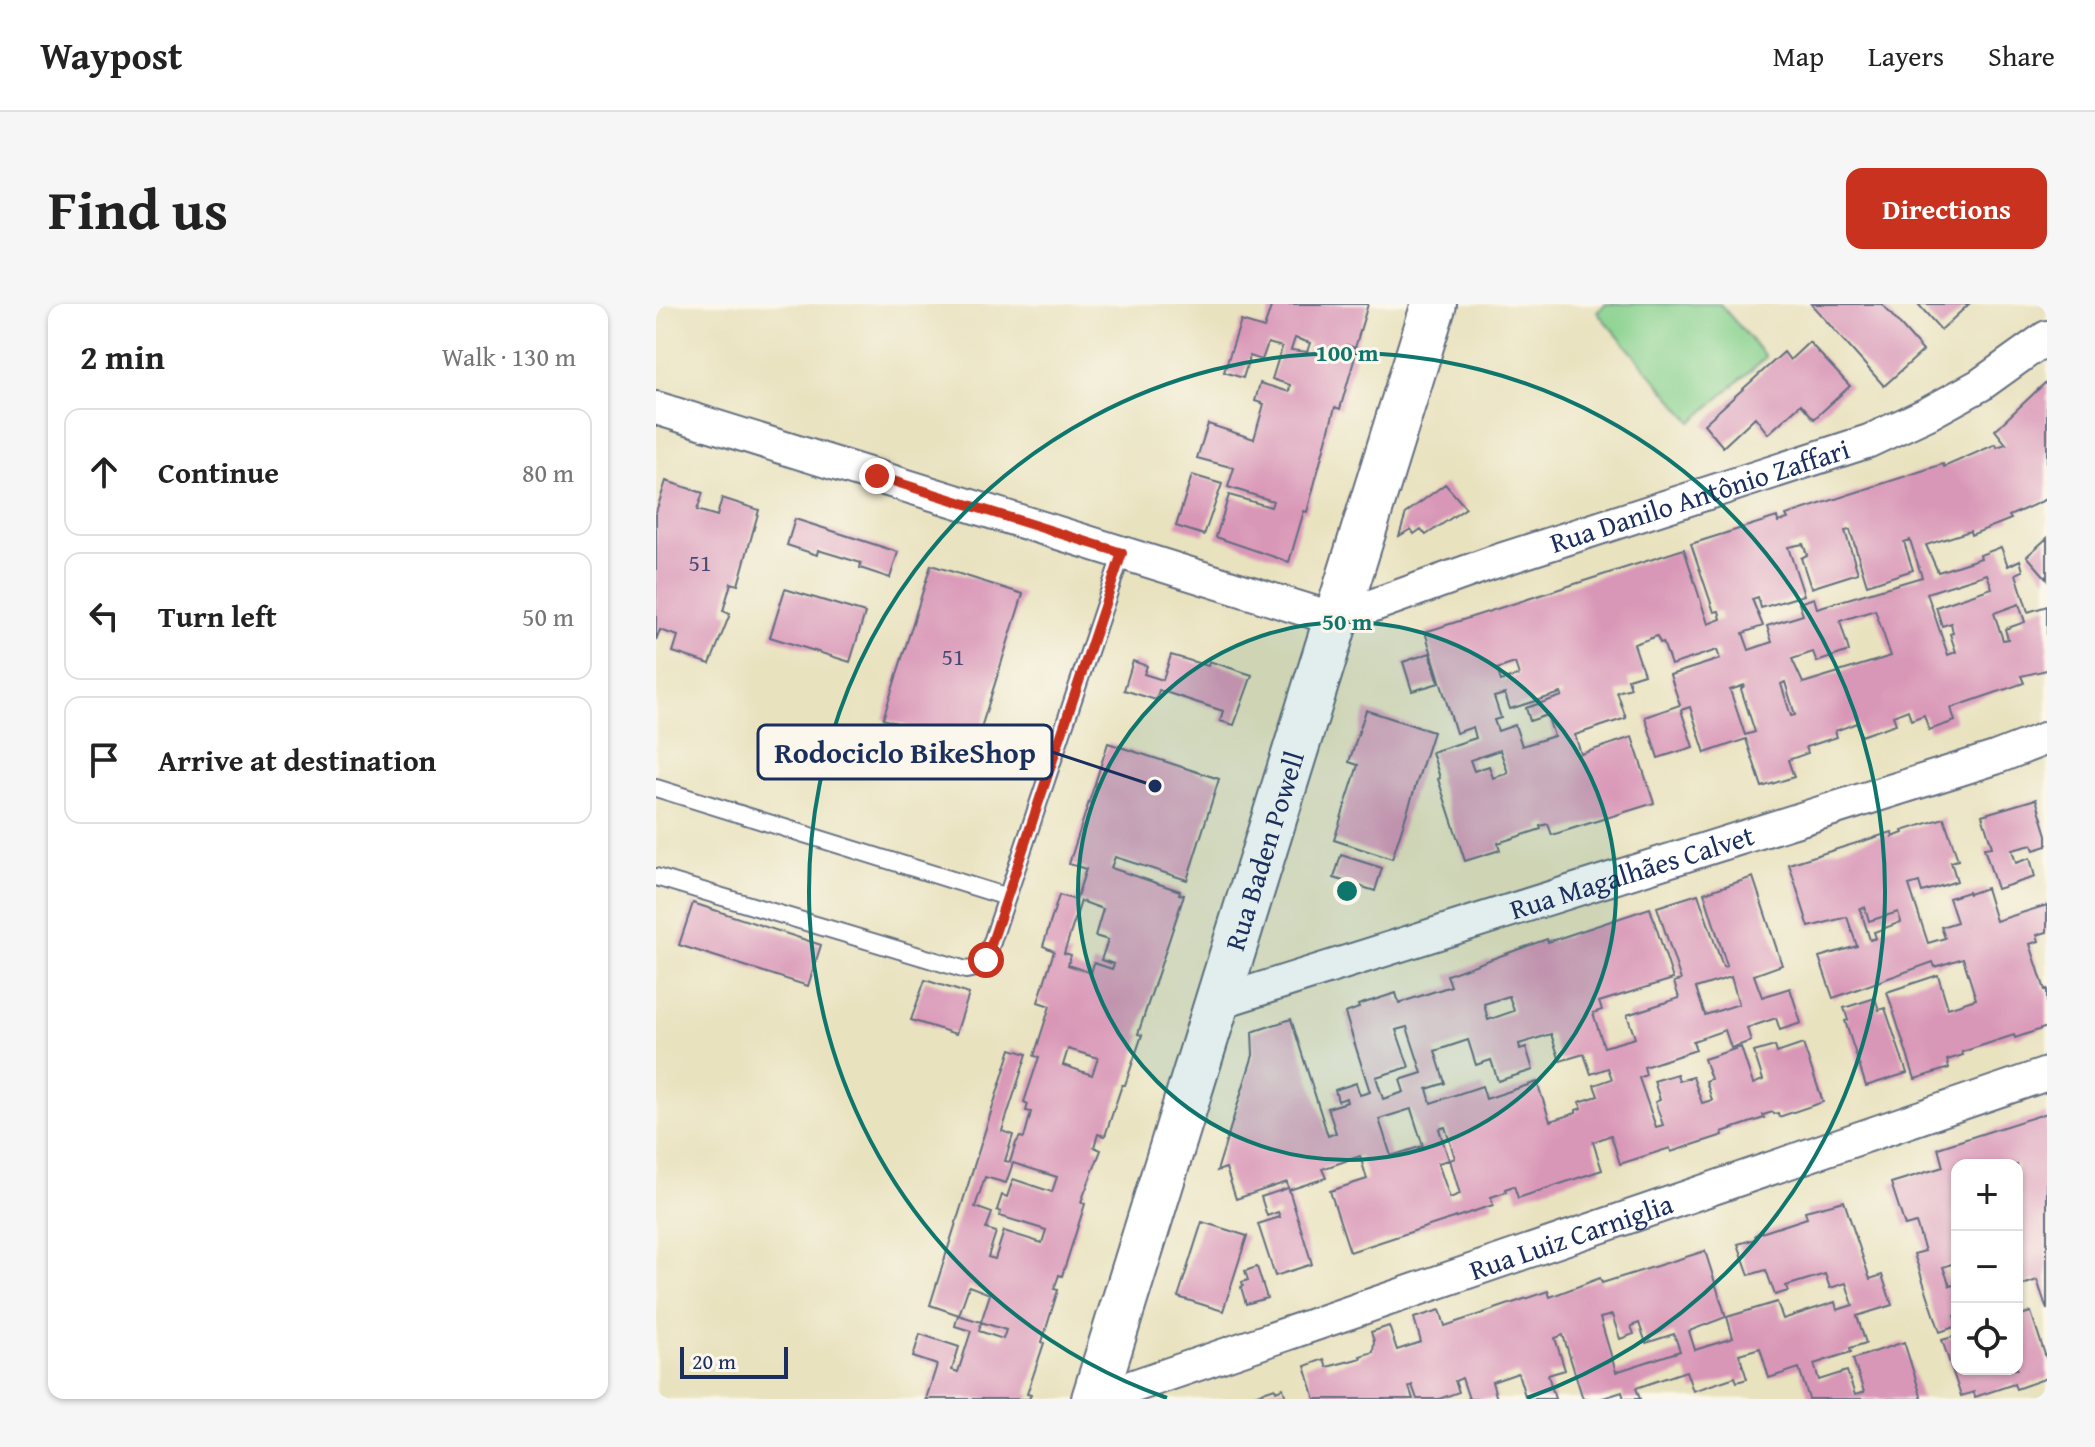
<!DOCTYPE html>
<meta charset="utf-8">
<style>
:root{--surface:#fff;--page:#f6f6f6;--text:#222;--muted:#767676;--line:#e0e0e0;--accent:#c8321e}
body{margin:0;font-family:"Gentium Book Plus",serif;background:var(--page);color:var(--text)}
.controls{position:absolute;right:24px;bottom:24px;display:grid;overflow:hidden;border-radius:16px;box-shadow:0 2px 6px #0004}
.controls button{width:72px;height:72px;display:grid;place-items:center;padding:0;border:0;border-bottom:2px solid var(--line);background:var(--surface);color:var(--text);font:40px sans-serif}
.scale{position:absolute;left:24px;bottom:20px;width:108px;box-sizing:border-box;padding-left:8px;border:4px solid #1b2f5e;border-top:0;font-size:22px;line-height:28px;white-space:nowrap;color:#1b2f5e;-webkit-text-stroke:6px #fbf7ec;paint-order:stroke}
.stop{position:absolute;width:24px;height:24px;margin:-18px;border:6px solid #c8321e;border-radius:50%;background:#fff}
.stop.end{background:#c8321e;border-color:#fff;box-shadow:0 2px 8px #0008}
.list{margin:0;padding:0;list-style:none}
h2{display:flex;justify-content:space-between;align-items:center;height:104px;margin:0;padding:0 32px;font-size:34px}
h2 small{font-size:26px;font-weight:400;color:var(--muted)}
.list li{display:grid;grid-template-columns:52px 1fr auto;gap:24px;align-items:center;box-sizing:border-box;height:128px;margin:0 16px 16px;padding:0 16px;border:2px solid var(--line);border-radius:16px}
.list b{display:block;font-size:30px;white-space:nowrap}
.list em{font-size:26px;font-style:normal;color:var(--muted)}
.icon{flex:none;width:44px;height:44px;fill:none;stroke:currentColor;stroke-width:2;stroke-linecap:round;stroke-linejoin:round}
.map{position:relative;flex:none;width:1391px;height:1095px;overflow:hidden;border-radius:16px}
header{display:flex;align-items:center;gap:48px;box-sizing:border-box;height:112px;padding:0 40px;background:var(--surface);border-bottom:2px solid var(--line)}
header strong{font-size:38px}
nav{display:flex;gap:44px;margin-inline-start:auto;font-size:28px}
.intro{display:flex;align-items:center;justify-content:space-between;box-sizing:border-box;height:192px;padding:0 48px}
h1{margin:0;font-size:56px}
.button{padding:20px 36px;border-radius:16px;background:var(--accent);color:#fff;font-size:28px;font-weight:700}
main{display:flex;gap:48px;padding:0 48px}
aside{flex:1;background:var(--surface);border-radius:16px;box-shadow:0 2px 6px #0004}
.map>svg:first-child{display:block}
</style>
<header>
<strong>Waypost</strong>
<nav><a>Map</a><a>Layers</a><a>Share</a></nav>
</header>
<div class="intro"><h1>Find us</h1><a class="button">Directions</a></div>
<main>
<aside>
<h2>2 min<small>Walk · 130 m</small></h2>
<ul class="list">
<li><svg class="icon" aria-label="ahead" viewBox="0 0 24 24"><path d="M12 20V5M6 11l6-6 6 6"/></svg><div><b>Continue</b></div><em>80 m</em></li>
<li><svg class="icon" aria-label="left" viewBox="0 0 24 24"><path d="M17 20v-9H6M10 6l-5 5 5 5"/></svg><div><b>Turn left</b></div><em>50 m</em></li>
<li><svg class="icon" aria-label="arrive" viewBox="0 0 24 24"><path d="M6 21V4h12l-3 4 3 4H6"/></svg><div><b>Arrive at destination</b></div></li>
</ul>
</aside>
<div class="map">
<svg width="1391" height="1095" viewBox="0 0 1391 1095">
<rect width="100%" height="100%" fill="#fbf7ec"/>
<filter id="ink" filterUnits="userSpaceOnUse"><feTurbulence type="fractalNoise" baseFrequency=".0125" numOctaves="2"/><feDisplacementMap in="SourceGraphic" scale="16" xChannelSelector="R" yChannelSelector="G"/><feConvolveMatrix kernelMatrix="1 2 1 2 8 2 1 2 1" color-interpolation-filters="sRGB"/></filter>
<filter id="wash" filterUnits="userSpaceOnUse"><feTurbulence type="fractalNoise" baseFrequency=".006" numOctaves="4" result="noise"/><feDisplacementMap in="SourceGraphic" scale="32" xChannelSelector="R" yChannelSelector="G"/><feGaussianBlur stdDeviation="1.8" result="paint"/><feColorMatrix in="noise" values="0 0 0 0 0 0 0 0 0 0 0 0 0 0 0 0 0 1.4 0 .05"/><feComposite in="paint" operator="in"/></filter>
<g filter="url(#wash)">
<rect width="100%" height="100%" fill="#e9e2bf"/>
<!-- green -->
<path fill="#88d18e" stroke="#528076" stroke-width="2" d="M950,0h114l46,53 -74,65 -95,-110z"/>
<g id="blocks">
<!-- building -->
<path fill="#d997b7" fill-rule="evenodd" d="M616,0h96l-13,44 -8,-3 -2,9 10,3 -15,52 -5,-2 -28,105 -3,-1 -15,51 -73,-25 13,-42 42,12 2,-6 -45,-14 6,-19 -37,-10 11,-34 46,15 10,-35 -9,-3 5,-18 29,9 1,-7 -18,-6 10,-32 -14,-4 -6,17 -12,-4 -7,22 -19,-6 17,-51 23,7zM639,34l15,5 -3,9 -16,-2z
M1155,0h71l41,47 -39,35z
M1262,0h51l-28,26z
M1153,38l41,44 -36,33 -13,-15 -33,30 -13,-17 -32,30 -19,-23 80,-72 6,8z
M1391,77v118l-38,17 2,3 -40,16 -1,-4 -44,14 12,27 43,-14 -1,-3 21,-8 7,19 12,-6 3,11 -7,3 12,38 19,-6v64l-26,6 3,7 -73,25 4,13 -26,9 -5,-15 -13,5 -3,-10 -15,6 3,8 -35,12 -4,-13 -22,8 2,6 -31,10 2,6 -20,7 6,17 -32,10 -16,-48 -41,14 -15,-46 -9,3 12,37 -35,11 -13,-41 35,-12 -10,-30 50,-16 -3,-9 -46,15 -8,-23 -3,1 -3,-7 -23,8 10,30 -16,5 3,9 -14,4 9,26 -51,17 6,19 51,-17 22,66 -102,32 -4,-11 -8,2 1,3 -43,14 2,7 -35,11 -27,-82 2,-1 -8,-26 44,-14 -3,-11 -17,6 -31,-101 259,-83 24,75 13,-5 -2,-8 -5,1 -23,-68 86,-27 1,5 10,-3 -2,-4 157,-51 1,3 52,-23 1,3 9,-3 -11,-14zM1194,226l17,55 46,-15 -9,-28 6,-2 12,37 -105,31 -3,-10 -15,5 4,12 -36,11 5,16 -23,8 -6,-17 20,-7 -11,-27 6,-2 3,11 43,-13 -16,-48 15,-3 4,11 -6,3 10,30 47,-15 -13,-42zM1331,270l5,14 -56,19 6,19 9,-3 2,10 -3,1 6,18 -8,3 -21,-62zM1363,300l6,18 -20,7 3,10 -5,1 -9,-27zM1219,306l16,46 -88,27 -11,-24 21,-7 4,10 32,-11 -9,-30zM859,359l4,12 -18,6 -4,-12zM1129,378l10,33 -4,1 -10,-32zM1089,381l-4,4 14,43 -10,3 -15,-45zM905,389l1,3 -36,12 4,13 17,-6 7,21 -32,10 -7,-21 -17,6 -4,-11 7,-2 -7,-21 11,-3 5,15zM844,446l8,23 -15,5 -4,-12 -15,5 -4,-11z
M536,171l30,9 -18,51 -28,-9z
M10,177l37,12 -6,17 20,6 5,-18 37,12 -21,75 -7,-2 -8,28 7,3 -20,50 -37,-12 5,-16 -18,-6 -4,10v-128z
M789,180l21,24 -40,27 -5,-6 -7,5 -3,-5 -12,7 7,-23z
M139,215l103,33 -8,26 -30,-10 1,-5 -43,-13 -1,5 -30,-10z
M1391,234v41l-20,-23z
M275,261l92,29 -48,153 -92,-28z
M129,285l80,24 -15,49 -80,-25z
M774,349l9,30 -27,8 -9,-29z
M515,351l37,11 1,-5 43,14 -18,50 -14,-4 3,-10 -64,-21 -3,10 -32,-10 9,-29 14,5 -3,8 19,6z
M710,406l67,22 -41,127 -58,-19 24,-75 -9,-3z
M452,439l111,36 -32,101 -72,-23 -4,11 69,23 -1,3 5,1 -46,139 4,1 -17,50h-3l-17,51 -7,-2 -4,13 7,3 -20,52 4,2 -23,72 -3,-1 -5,14 4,1 -16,52 2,1 -17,51 4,1 -2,4h-103l11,-34 -24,-8 7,-23 39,13 -7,23 6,2 13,-41 -16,-5 3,-11 23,7 -2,9 24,8 3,-9 -25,-8 9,-28 -21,-8 -10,29 -29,-10 81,-256 16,5 -25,77 11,4 -8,26 5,1 6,-19 4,-6 4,1 7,-26 -5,-1 2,-7 -4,-2 15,-45 -5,-1 16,-50 -12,-4 16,-51 -11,-5 16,-51 17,5 10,-31 -17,-5zM425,597l22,8 -8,27 13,4 -7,20 13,4 -2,5 -18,-6 -3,10 -23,-8 3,-10 -7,-2zM412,745l30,9 -6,17 -29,-10zM357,859l44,14 -5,15 -39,-13 -6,18 -5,-2 -5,15 4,2 -1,4 46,14 -4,13 -38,-12 -9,28 -7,-2 8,-25 -10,-3 6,-16 -17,-6 10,-30 21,6z
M1380,495l11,36v11l-13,4 -2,-5 -20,5 4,13 14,-5 5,19 -38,12 -13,-41 8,-1 -10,-32z
M1288,514l14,42 -7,2 6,19 -35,11 -3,-10 -10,3 19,58 17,-5 -4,-11 16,-5 -8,-24 19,-6 1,2 17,-6 10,33 51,-16v27l-10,3 2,6 -9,3 15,46 2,-1v38l-32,11 -1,-3 -52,17 1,3 -16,5 2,8 -34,11 -28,-87 51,-17 10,33 28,-9 -13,-41 -28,9 -2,-5 -100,36 -14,-41 38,-11 -10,-29 -38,10 -20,-63 103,-32 1,5 10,-4 -1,-2zM1209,603l4,14 29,-9 3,10 -27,10 2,6 -6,2 -10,-32z
M685,551l41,13 -7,23 -41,-13z
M1097,573l29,88 -28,10 8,22 28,-9 11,35 -21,7 -4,-12 -29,10 4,13 -20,7 -6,-18 -32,11 3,9 -52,17 2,8 -7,3 17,49 7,-2 -8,-23 5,-2 -6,-19 23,-7 2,7 14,-4 9,26 10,-3 -6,-19 5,-2 -7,-20 37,-12 12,37 10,-4 -9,-28 21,-6 2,7 26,-9 20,58 -44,15 -1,-4 -4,1 -1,-2 -10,3 1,3 -42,14 1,3 -52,17 -1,-4 -50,16 -9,-29 -18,7 9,28 -84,28 -4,-12 -9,3 1,3 -15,5 2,8 -143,47 -20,-61 37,-12 -7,-23 -38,13 4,9 -37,12 23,74 -37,12 -17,-52 22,-7 -2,-5 -11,4 -6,-19 27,-9 -1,-6 -51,17 -10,-31 -9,3 36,-116 -1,-23 39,-13 37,117 8,-3 -8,-25 19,-6 -1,-4 -8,3 -3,-11 21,-7 4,12 10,-3 -25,-79 14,-5 -1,-3 38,-12 3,10 52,-17 -4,-11 100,-36 1,3 102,-34 23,71 -74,23 3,8 -9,3 11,34 31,-9 -8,-23 52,-17 -5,-16 7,-2 -24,-73 41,-13 25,73 4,-1 -23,-73zM1075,673l8,27 -34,11 -9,-27zM853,692l5,15 -26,9 -4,-16zM751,723l15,46 -22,7 4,12 -21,7 -7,-22 33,-10 -13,-37zM895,730l9,27 24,-7 7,20 17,-6 4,11 -18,6 4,11 -19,6 3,6 -6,2v3l-26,8 -13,-39 -51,17 -4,-13 -51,17 -4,-14 18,-6 -10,-32 33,-11 8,25 15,-5 7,21 35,-11 -7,-23 -6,2 -1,-5zM755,805l12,37 -32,10 -12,-37zM789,823l10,31 -5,2 10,34 -10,4 -12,-35 11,-3 -10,-31z
M37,599l128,42 -13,41 -129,-41z
M269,676l44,14 -13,40 -45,-14z
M1219,694l4,12 6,-2 22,65 -41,13 -21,-65 3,-1 -4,-12z
M1391,809v197l-10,-30 -20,7v-122h-60v97l-14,5 7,19 7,-2v31l-3,1 3,10 -17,6 -26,-78 11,-3 -9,-28 -11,3 -14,-43 52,-16 -5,-19z
M1188,897l26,78 12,-4 10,30 -35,11 9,27 -16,5 1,4 -37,12 5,16 28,-9 8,24 9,-3 -11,-33 51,-17 18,57h-113l-10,-31 -30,10 -9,-30 -21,6 8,25 -10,3 -2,-5 -42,14 -7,-20 -50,17 4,11h-16l-2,-7 -22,7h-17l-20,-64 -8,3 10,32 -17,5 7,24h-29l-8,-26 -26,9 5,17h-28l-7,-21 -7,3 4,11 -20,7h-22l-5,-14 -3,2 4,12h-98l-10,-33 19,-7 3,8 34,-9 -1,-2 13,-4 1,-11 -3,-9 18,-6 8,24 24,-8 -7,-24 26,-8 5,16 103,-35 2,6 50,-19 2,5 103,-32 21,66 -37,14 6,19 38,-12 -6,-21 50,-15 6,17 52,-17 2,8 16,-5 -7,-22 -16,5 -5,-14 -39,12 2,5 -13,4 -9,-25 -17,5 -11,-31 18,-5 -1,-4 52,-17 -2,-7zM956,1011l8,24 14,-5 -3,-8 8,-3 7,20 28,-9 6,17 -64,21 -16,-54z
M546,918l45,14 -24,75 -45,-14z
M601,963l10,31 -21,6 -5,-17 2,-1 -1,-4 6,-2 -3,-9z
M1375,1008l16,49v17l-31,11 -2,-5 -39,13 -1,-5 -13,4 -19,-56 11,-3 4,10v22h60v-53z
M619,1084l1,3 7,-3 3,11h-44z"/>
</g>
</g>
<g filter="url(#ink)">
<use href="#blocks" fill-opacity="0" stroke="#636e80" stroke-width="2"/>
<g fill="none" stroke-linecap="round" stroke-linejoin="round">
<defs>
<path id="lane" d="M0,484l351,109
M0,573l310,93 16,-3 4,-7 136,-407"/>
<g id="street">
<path id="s1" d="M0,104l679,211 156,-56 378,-122 60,-28 51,-28 67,-48"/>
<path id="s2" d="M560,699l779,-245 52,-20"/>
<path id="s3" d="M440,1095l951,-325"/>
</g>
<g id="secondary">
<path id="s4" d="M438,1095l340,-1095"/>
</g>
</defs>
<!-- lane casing -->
<use href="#lane" stroke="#636e80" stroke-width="20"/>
<!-- street casing -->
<use href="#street" stroke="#636e80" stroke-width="36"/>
<!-- secondary casing -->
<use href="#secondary" stroke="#636e80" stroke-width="48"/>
<!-- lane -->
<use href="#lane" stroke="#fff" stroke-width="16"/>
<!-- street -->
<use href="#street" stroke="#fff" stroke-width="32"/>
<!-- secondary -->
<use href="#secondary" stroke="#fff" stroke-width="44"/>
</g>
</g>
<g fill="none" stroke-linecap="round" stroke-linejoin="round" filter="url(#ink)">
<!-- route -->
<path stroke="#c8321e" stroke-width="10" d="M221,172l245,77 -136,407"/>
</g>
<!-- distance rings -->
<circle cx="691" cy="587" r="269" fill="#0f766e" fill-opacity=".12"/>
<g fill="none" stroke="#0f766e" stroke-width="4">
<circle cx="691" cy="587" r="269"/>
<path d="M511 1094A538 538 0 1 1 871 1094"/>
</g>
<g text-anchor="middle" stroke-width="6" stroke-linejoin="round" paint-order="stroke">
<!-- number labels -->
<g font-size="24" fill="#4a4974">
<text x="44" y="267">51</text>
<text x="297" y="361">51</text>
</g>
<!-- street labels -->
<g font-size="28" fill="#1b2f5e" stroke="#fbf7ec">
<text dy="10" stroke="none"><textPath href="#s1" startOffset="1096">Rua Danilo Antônio Zaffari</textPath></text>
<text dy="10" stroke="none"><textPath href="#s4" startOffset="574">Rua Baden Powell</textPath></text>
<text dy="10" stroke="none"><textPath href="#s2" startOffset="436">Rua Magalhães Calvet</textPath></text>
<text dy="10" stroke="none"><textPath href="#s3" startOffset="502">Rua Luiz Carniglia</textPath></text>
</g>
</g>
<circle cx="691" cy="587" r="12" fill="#0f766e" stroke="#fbf7ec" stroke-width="4"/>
<g font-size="24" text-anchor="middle" font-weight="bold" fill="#0f766e" stroke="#fbf7ec" stroke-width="6" stroke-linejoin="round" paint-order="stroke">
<text x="691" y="57">100 m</text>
<text x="691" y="326">50 m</text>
</g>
<!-- callouts -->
<path fill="none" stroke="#1b2f5e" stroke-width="3" d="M499 482L396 448"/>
<circle fill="#1b2f5e" stroke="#fbf7ec" stroke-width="3" cx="499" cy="482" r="8"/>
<rect fill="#fbf7ec" stroke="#1b2f5e" stroke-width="3" x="102" y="421" width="294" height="54" rx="8"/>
<g font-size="30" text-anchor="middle" font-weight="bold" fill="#1b2f5e">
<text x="249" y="459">Rodociclo BikeShop</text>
</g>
</svg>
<div class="controls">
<button>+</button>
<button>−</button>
<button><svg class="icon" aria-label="locate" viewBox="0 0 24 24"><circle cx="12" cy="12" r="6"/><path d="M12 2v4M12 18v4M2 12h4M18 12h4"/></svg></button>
</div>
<div class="scale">20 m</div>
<div class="stop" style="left:330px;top:656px"></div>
<div class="stop end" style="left:221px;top:172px"></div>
</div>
</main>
